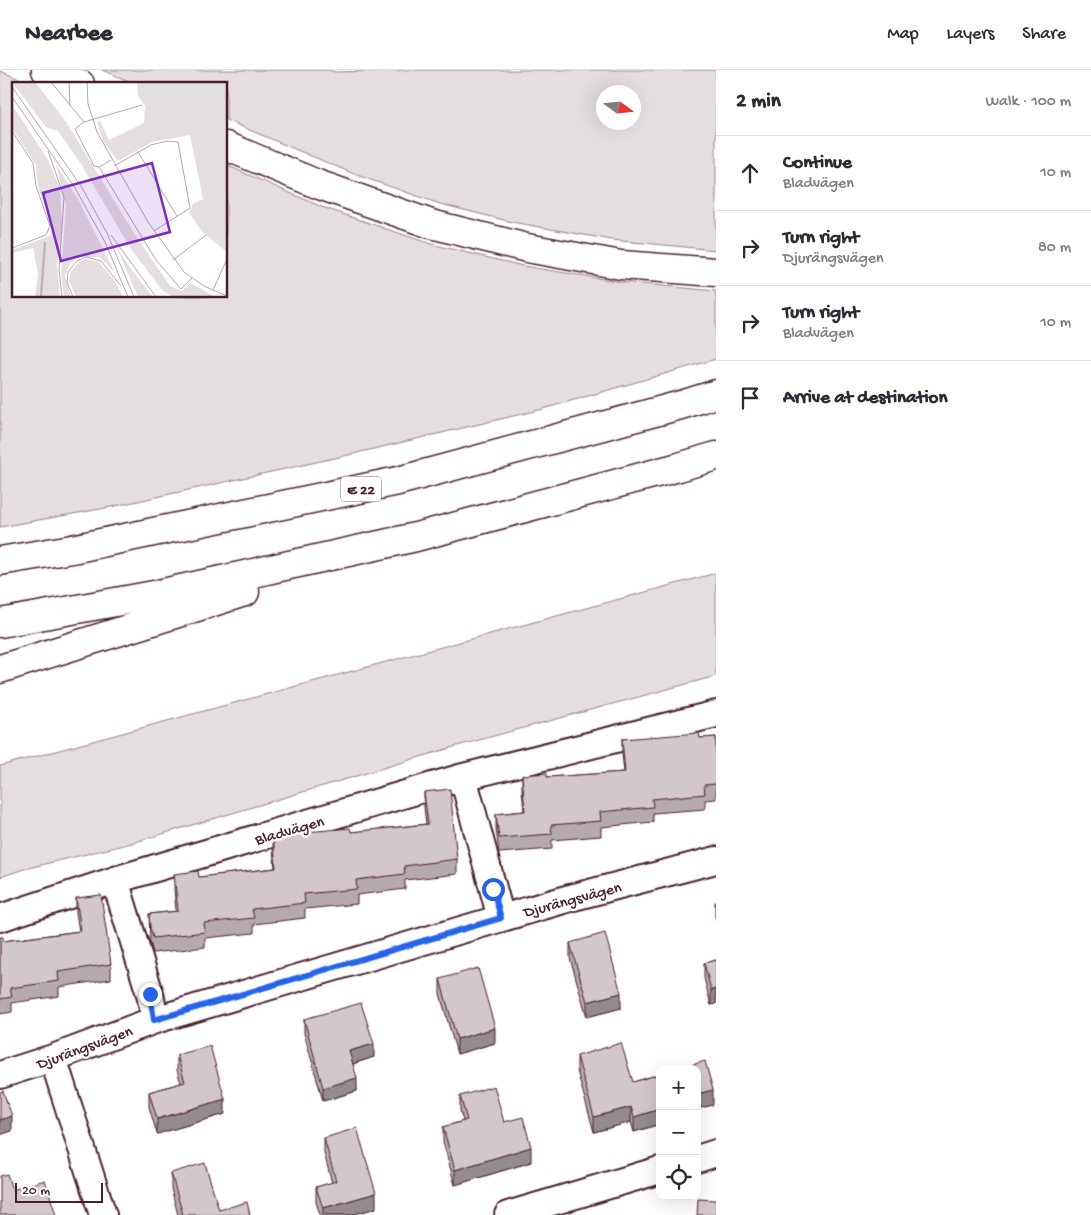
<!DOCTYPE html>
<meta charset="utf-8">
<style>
:root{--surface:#fff;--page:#f7f7f7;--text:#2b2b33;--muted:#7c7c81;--line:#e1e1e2}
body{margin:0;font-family:"Gochi Hand",sans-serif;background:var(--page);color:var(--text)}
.controls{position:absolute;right:15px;bottom:15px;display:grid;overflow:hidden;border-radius:10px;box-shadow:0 5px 20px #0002}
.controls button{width:45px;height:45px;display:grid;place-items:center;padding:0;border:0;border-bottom:1px solid var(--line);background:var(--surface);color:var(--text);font:25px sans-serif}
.compass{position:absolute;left:596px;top:15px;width:45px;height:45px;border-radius:50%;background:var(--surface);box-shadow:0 5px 20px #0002;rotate:105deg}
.scale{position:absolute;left:15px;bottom:12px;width:88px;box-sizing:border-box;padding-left:5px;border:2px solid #4a1f2b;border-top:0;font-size:14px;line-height:18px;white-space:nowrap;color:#4a1f2b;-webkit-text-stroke:4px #fff;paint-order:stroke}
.stop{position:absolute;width:15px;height:15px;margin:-11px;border:4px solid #2563eb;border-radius:50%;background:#fff}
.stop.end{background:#2563eb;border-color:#fff;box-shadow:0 1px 5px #0008}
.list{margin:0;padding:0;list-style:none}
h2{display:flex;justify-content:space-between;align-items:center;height:65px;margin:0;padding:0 20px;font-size:21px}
h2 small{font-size:16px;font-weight:400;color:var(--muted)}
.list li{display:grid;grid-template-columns:32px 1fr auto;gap:15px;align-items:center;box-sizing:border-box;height:75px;padding:0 20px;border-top:1px solid var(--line)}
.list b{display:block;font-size:19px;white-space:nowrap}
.list p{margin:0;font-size:16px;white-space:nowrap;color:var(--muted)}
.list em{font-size:16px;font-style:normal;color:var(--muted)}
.icon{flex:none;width:28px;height:28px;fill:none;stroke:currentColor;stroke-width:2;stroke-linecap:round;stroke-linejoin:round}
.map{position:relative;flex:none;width:716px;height:1145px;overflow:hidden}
header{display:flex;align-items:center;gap:30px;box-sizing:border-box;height:70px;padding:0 25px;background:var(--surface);border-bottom:1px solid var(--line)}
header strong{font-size:24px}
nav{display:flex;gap:28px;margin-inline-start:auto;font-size:18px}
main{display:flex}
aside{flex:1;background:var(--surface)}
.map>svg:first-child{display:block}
</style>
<header>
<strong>Nearbee</strong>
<nav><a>Map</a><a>Layers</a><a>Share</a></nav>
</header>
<main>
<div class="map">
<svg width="716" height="1145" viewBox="0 0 716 1145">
<rect width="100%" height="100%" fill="#fff"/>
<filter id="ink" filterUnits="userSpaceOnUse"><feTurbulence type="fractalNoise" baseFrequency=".02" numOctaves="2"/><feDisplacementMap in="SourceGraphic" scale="10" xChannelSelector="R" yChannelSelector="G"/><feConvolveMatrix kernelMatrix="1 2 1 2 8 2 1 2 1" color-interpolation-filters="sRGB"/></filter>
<g filter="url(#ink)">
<!-- green -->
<path fill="#e5dee0" stroke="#987e86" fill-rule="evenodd" d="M102,0h227l6,2 70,-2h311v180l-104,-10 -100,-18 -72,-18 -86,-30 -128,-54v-36h-90zM604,22h30v30h-30z
M0,1l32,13h-18v212h212v-131l96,42 109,37 92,22 99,16 94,9v68l-173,50 -199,47 -238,52 -106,19z
M716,503v103l-259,70 -325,97 -108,26 -24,8v-111z"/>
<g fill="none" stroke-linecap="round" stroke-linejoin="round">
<defs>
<path id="minor" d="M463,707l38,141
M115,810l35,114 5,26
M0,848l115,-38 348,-103 253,-63
M53,988l50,157
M0,1005l53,-17 102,-38 415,-122 146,-38
M697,1089l19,-6
M508,1145l152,-45"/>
<path id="motorway" d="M46,0l34,14
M226,76l91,38 114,40 96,24 94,17 95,7
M0,491l72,-12 326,-68 283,-76 35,-11
M0,553l154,-28 262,-58 263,-70 37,-11
M0,599l245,-77"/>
</defs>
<!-- minor casing -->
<use href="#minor" stroke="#4a1f2b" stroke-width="30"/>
<!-- motorway casing -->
<use href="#motorway" stroke="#4a1f2b" stroke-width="31"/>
<!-- minor -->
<use href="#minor" stroke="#fff" stroke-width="26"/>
<!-- motorway -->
<use href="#motorway" stroke="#fff" stroke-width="28"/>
</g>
<!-- wall -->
<path fill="#b5abaf" stroke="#4a1f2b" d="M716,667v62l-11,1v9l-52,4v9l-52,5v9l-49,4v9l-53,4 -3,-24v-15l28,-3 -2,-21v-15l25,2 77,-5 -2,-18v-15l78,-1z
M424,722l33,67v15l-52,6v9l-48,6v9l-52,5v9l-51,6v9l-49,5v9l-52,6 -3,-11 -1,-28 27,-3 -2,-22v-15l25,3 76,-9 -2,-18v-15l78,-3 75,-8 -2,-17z
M76,828l35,66v15l-52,8v9l-47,7v9l-12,2v-77l3,4 76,-10 -3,-18z
M715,832h1v18l-1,-3z
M570,873l51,65 -34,9 -17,-59z
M716,890v44l-5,1 -7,-27v-15z
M440,909l55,64 -38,11 -17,-60z
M304,949l70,38 -21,7 4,27 -34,10 -19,-68z
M177,985l48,59 -68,20 -8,-27v-15l32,-9 -4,-13z
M577,986l56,26 27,-8v50l-26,8 -3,-10 -37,10 -17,-61z
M460,1026l44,26 27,40 -76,23 -12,-43v-15l20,-6 -3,-10z
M324,1068l52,70 -25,7h-31l-4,-13v-15l16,-4 -8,-30z
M171,1103l48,37 31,5h-72l-7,-27z"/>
<!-- shaded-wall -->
<path fill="#938b8e" stroke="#4a1f2b" d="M716,919v15l-5,1v-15z
M621,923v15l-34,9v-15z
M495,958v15l-38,11v-15z
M374,974v13l-25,8v-14z
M357,1008v13l-34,10v-13z
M713,1020v15l-16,4v-15z
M225,1029v15l-68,20v-15z
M631,1037v15l-37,10v-15z
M660,1039v15l-26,8v-15z
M12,1046v15l-12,4v-15z
M531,1077v15l-76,23v-15z
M376,1123v15l-25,7h-28v-7z"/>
<!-- building -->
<path fill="#d2c7cb" stroke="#4a1f2b" d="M699,663l1,5 16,-1v47l-12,1 1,9 -53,5 1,8 -53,5 1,9 -50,4 1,9 -53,4 -3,-24 29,-3 -3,-36 25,-2v4l78,-5 -3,-33z
M450,719l7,70 -53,7 1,8 -49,6 1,9 -53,5 1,9 -53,6 2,9 -50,5 1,9 -52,6 -3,-11 -1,-13 29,-3 -4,-37 24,-3 1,6 77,-9 -3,-33 77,-7 1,4 77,-8 -4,-32z
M101,825l10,69 -53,8 1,9 -49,7 2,9 -12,2v-62h3v4l78,-10 -5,-33z
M605,863l16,60 -34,9 -17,-59z
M716,890v29l-5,1 -7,-27z
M478,898l17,60 -38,11 -17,-60z
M361,933l13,41 -25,7 8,27 -34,10 -19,-69z
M621,973l12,39 27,-8v35l-26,8 -3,-10 -37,10 -17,-61z
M210,976l15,53 -68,20 -8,-27 36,-10 -8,-27z
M705,991l8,29 -16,4v-25h-18z
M494,1016l10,36 19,-5 8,30 -76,23 -12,-43 24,-7 -7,-24z
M3,1021l9,25 -12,4v-28z
M357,1058l19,65 -53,15 -7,-21 20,-6 -12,-43z
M205,1093l14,47 28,-8 3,13h-67l-12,-42z
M7,1104l5,16 33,-10 11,35h-56v-39z
M698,1129l18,1v15h-19z"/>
</g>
<g fill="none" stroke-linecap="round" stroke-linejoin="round" filter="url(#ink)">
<!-- route -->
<path stroke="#2563eb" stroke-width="6" d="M150,924l4,26 347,-102 -8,-29"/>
</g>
<g text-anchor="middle" stroke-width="4.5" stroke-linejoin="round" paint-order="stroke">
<!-- shield labels -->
<rect fill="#fff" stroke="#80626b" stroke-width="1" x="341" y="406.5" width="40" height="25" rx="4"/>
<g font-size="15" font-weight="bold" fill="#4a1f2b">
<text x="361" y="424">E 22</text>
</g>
<!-- street labels -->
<g font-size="16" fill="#4a1f2b" stroke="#fff">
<text transform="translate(289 759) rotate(-16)" y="6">Bladvägen</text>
<text transform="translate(572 828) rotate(-15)" y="6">Djurängsvägen</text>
<text transform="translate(84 976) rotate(-20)" y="6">Djurängsvägen</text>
</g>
</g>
<!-- overview -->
<g transform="translate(12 12)">
<rect width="215" height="215" fill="#fff"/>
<path d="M0,0h23l33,42 -4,3 4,-2 69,113 33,48 12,5 8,-8 26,14h-42l-11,-6 -32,-42 -50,-85 -23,-33 -12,-4zM125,0h90v170l-24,-19 -14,-20 4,-9 10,-5 -13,-64 -38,7 -34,19 -15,-20 -6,-19 3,-1 9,19 35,-17 1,-17 -7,-10zM0,23l35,53 13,30 2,37 -5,40 3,32h-25l3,-23 -5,-26 -21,5v-3l37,-14 4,-7 -15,-42 -2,-22 -24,-37zM44,82l23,37 36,72 -15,-16h-21l-9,7 -5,12 6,21h-7l-3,-24 5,-67zM105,166l14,21 22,28h-15zM74,177l13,3 16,19 8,16h-47l-7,-16 1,-8 8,-10z" fill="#e5dee0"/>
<path fill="none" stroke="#c1b3b6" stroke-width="2.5" d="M29,215l4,-55"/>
<path fill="none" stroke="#b7a5aa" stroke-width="1" d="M39,0l33,40M57,0l1,24M75,0l1,22 9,28 51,90 36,50 20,14 23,10M0,5l69,99 26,47 27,64M0,15l63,91 30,54 23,55M0,49l21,32 3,23 14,40 -4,9 -34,13M36,69l16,46 -5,73 3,27M126,70l39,64M99,78l-12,7 57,93 25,29 11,-11M102,84l37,-21 16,-4 11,1 12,66 -36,23M87,85l-5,-1 -19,-37 9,-7 58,-17M99,153l45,62M161,178l33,-25M201,208l14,-31M61,215l-6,-15 1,-10 9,-11 9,-4 15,4 20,25"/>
<path fill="#7b2cbf" fill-opacity="0.15" stroke="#7b2cbf" stroke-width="2.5" d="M140,81l18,69 -109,29 -18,-68z"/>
<rect width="215" height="215" fill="none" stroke="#4a1f2b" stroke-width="2.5"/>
</g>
</svg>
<div class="controls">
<button>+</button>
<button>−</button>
<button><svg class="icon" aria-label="locate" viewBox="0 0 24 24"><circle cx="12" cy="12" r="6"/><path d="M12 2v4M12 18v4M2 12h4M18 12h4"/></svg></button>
</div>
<svg class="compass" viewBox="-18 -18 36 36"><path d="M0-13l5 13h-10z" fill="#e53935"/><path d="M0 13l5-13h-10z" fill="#7c7c81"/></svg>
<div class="scale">20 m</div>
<div class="stop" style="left:493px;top:819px"></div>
<div class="stop end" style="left:150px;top:924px"></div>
</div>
<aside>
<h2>2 min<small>Walk · 100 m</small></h2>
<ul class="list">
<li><svg class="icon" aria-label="ahead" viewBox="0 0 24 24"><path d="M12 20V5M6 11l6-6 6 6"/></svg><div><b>Continue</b><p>Bladvägen</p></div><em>10 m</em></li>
<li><svg class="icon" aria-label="right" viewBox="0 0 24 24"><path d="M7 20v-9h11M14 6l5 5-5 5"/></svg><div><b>Turn right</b><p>Djurängsvägen</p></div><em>80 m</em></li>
<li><svg class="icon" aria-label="right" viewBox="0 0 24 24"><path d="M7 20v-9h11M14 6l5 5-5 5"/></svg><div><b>Turn right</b><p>Bladvägen</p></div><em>10 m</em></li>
<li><svg class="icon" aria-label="arrive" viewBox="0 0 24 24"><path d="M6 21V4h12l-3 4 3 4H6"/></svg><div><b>Arrive at destination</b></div></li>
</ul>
</aside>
</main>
